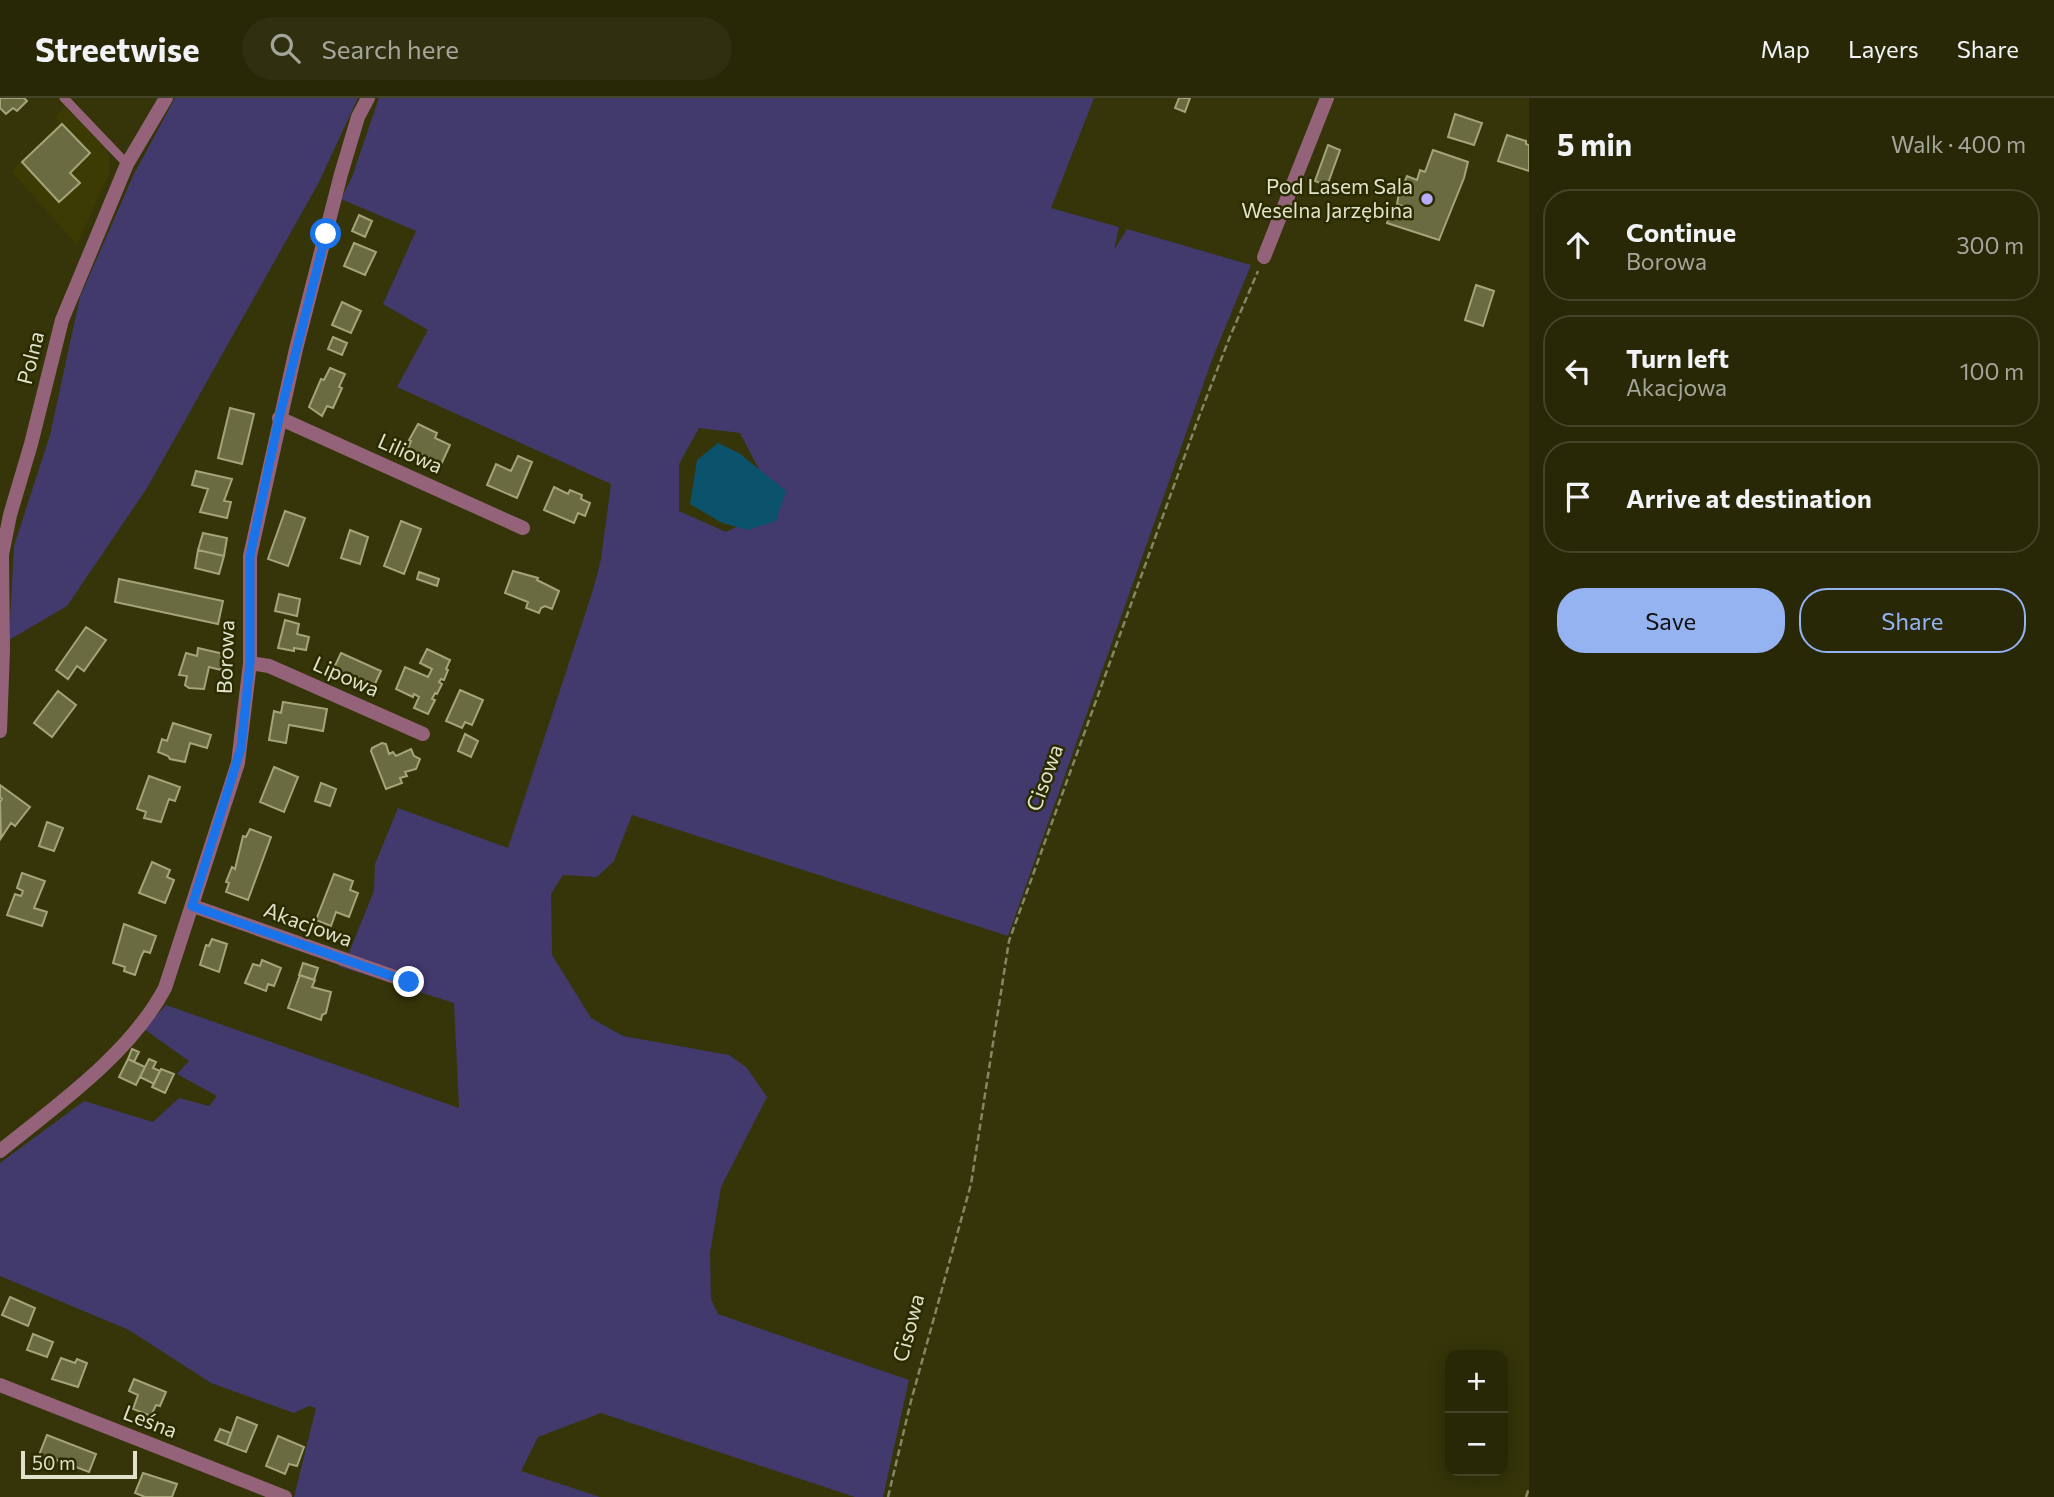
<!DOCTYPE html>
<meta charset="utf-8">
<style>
:root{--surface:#282807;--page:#303011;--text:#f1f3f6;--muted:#a5a69b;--line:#444428;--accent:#95b2f1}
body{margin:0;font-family:Commissioner,sans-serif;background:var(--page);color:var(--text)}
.controls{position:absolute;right:21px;bottom:21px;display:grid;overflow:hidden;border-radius:14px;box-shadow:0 4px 18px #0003}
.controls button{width:63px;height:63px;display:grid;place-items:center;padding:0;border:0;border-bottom:2px solid var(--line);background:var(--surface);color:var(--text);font:35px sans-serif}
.scale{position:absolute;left:21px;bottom:18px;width:116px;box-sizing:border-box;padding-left:7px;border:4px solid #e1e2cb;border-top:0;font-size:19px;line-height:24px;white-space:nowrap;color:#e1e2cb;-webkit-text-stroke:5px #2b2b00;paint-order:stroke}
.stop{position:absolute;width:21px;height:21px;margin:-16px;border:5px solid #1a73e8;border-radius:50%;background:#fff}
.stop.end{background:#1a73e8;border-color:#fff;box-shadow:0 2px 7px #0008}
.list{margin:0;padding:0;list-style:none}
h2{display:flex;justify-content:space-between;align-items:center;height:91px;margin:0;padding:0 28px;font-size:30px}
h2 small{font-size:23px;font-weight:400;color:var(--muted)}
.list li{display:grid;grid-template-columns:46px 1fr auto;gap:21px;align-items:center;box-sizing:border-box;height:112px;margin:0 14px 14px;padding:0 14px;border:2px solid var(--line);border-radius:28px}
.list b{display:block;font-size:26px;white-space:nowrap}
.list p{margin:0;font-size:23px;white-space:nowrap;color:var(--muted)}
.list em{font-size:23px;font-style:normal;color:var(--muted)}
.actions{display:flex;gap:14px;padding:21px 28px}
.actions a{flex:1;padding:16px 0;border:2px solid var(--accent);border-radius:28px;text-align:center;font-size:24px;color:var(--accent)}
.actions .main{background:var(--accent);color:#111}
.icon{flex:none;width:38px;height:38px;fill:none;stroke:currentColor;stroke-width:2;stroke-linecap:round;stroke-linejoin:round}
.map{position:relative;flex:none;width:1529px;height:1399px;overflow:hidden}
header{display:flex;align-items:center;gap:42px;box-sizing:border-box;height:98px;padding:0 35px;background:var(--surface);border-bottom:2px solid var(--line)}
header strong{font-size:33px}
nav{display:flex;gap:38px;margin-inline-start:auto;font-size:24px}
.search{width:490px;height:63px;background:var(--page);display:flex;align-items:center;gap:18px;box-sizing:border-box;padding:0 24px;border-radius:38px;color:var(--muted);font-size:26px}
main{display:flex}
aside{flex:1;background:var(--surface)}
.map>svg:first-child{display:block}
</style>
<header>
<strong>Streetwise</strong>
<div class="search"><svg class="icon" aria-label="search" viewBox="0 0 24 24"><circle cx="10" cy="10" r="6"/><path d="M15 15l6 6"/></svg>Search here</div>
<nav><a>Map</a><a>Layers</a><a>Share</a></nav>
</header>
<main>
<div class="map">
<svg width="1529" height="1399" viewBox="0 0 1529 1399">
<rect width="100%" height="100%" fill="#353509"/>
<!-- built -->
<path fill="#3b3b03" d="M65,8l43,45 2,20 -33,74 -66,-74 49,-48 -5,-6z"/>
<!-- green -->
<path fill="#42396d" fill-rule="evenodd" d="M175,0h183l-40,86 -171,304 -80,118 -58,34 5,-94 36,-111 30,-138 53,-121z
M379,0h715l-43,110 68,19 -5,23 13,-21 124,36 -38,92 -205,579 -376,-121 -18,46 -17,16 -34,-2 -12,19 1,61 39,63 32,18 106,19 18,13 20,29 -46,90 -11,66 1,46 7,15 191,66 -26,117h-28l-254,-84 -63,24 -17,34 79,26h-306l22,-89 -7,-2 -15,7 -83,-30 -82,-53 -129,-54v-113l84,-62 69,21 26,-24 30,8 8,-10 -40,-22 12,-13 -45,-32 22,-24 293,103 -5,-105 -116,-37 10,-11 26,-64 1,-27 23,-56 110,40 85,-258 8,-31 10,-75 -214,-97 31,-57 -45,-26 33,-73 -75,-32 11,-22zM699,330l41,5 38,73 -52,26 -47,-21v-47z"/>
<!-- water -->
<path fill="#0b536d" d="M718,345l21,10 47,38 -10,30 -28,9 -26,-7 -32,-19 7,-44z"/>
<!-- building -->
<path fill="#6a6b40" stroke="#a3a578" stroke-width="2" d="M0,0h24l3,3 -10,10 -4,-3 -7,6 -6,-6z
M1179,0h11l-5,14 -10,-4z
M1455,16l27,9 -8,22 -26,-8z
M62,26l28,29 -20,20 10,10 -21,19 -37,-40z
M1507,37l19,6v3l3,1v26l-31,-10z
M1328,47l12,5 -13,36 -12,-5z
M1433,52l35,12 -4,16 -25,62 -52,-17 6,-17 13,5 2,-3 -11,-4 3,-17 3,-1 4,-10 10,4 3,-10 5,2z
M359,117l13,6 -7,16 -13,-6z
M354,145l22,9 -11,23 -21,-9z
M1476,187l18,6 -11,35 -18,-6z
M342,204l19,9 -10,22 -19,-8z
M333,239l14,6 -5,12 -14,-6z
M330,270l15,6 -6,13 3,1 -9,20 -6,-2 -5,10 -13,-9 12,-28 3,1z
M230,310l24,6 -12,50 -24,-6z
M418,326l19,9 -2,5 15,7 -10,22 -16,-8 2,-3 -18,-7 3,-8 -2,-1z
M518,358l14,6 -15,36 -30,-13 9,-21 15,7z
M196,373l36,8 -8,22 7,1 -4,16 -27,-6 8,-23 -16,-4z
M554,389l14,7 2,-4 12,5 -1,4 9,4 -5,13 -7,-3 -4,10 -30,-13z
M285,413l20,7 -17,48 -20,-7z
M401,423l20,8 -17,45 -20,-8z
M350,432l18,7 -8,27 -19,-6z
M203,435l24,5 -3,18 -26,-6z
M198,452l26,6 -5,18 -24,-6z
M513,473l25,7 -1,2 22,11 -7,18 -7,-3 -4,2 -2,5 -13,-5 2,-6 -23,-9z
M419,474l20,7 -2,7 -20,-7z
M119,481l104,22 -5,23 -103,-22z
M279,496l21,5 -3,17 -22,-5z
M285,522l14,4 -2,10 12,3 -3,13 -12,-2v3l-16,-3z
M86,529l20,13 -22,31 -7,-5 -9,13 -12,-9z
M198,550l26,6 -3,16 -12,-3 -5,22 -15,-1 -4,-3 2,-9 -8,-1 7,-22 11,3z
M427,551l23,11 -4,9 2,1 -4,10 -3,-1 -2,3 3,2 -5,10 -2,-1 -3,6 3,1 -7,14 -14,-6 5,-11 -5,-3 -1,3 -17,-8 9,-22 23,10 4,-8 -12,-6z
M341,555l40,18 -7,15 -41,-16z
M460,592l23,10 -11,25 -7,-3 -3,6 -16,-7z
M58,593l18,14 -24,32 -18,-14z
M283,604l44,7 -4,22 -34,-6 -3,18 -17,-3 5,-29 7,2z
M173,625l38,12 -4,13 -17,-5 -5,19 -15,-3 -2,-3 -10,-4 4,-13 5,2z
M465,636l13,7 -7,16 -13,-6z
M382,645l4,1 3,10 4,-2 3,4 15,-7 3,7 6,3 -4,10 -11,3 2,4 -7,2 2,5 -16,6 -15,-38 1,-3z
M274,669l24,10 -14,35 -24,-10z
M149,678l31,11 -5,14 -6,-2 -8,23 -17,-4 2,-6 -9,-3z
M321,685l15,6 -6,17 -15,-5z
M0,687l30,22 -15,19 -4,-3 -10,15 -1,-36 2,-3 -2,-2z
M47,724l16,6 -9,23 -15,-5z
M250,731l21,8 -23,63 -22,-8 3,-9 -3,-1 6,-15 3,2 8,-33 3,1z
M152,764l18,8 -3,7 7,3 -9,23 -26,-10z
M22,775l23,8 -11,27 13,4 -5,14 -35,-11 8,-21 6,2 2,-5 -6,-3z
M334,776l19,7 -3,9 8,3 -9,24 -13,-5 -5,14 -15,-6z
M124,826l32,12 -6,17 -6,-2 -3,6 -6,18 -11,-4 1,-4 -12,-4z
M212,841l15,5 -8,28 -19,-7 6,-20 3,1z
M262,862l19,8 -7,18 -6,-2 -2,7 -21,-8 8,-19 7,2z
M303,865l15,5 -4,12 -15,-5z
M300,877l15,5 -3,7 19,5 -5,21 -4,2 -1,5 -33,-12z
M132,951l7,3 -5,10 -6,-3z
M128,961l17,8 -9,18 -17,-8z
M149,961l7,3 -3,6 7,3 -6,13 -14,-7z
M161,971l13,5 -9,19 -13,-6z
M10,1199l25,11 -7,18 -26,-11z
M33,1236l20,8 -6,15 -20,-7z
M61,1260l14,5 2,-4 10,4 -9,24 -26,-8z
M134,1281l32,13 -6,14 -4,-1 -5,11 -18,-7 5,-14 -9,-4z
M237,1319l20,8 -11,27 -19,-7z
M220,1331l11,4 -4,12 -12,-5z
M47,1337l49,19 -7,18 -32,-12 -4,10 -14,-5 -2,-5z
M278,1338l26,11 -7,19 -8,-2 -4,10 -19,-8z
M143,1375l34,11 -5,13h-27l-10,-4z"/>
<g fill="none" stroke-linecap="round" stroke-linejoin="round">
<!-- path -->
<path stroke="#868664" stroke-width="2.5" stroke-dasharray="7 3.5" stroke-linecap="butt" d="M888,1399l23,-96 60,-217 38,-243 188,-519 32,-83 29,-68
M1526,1399l3,-9"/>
<!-- lane -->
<path stroke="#94637a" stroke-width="9" d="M64,0l63,66"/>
<!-- street -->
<path stroke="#94637a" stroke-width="14" d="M1264,159l63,-159
M279,320l244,110
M250,565l19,3 154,68
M0,633l3,-81 -1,-95 8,-40 21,-71 31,-124 65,-156 39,-66
M193,808l216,76
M0,1053c57,-46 130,-97 165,-163l73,-225 12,-100v-107l46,-207 45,-175 17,-57 10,-19
M0,1287l285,112"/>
</g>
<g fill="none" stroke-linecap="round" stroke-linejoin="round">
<!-- route -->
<path stroke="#1a73e8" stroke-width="9" d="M326,136l-47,184 -29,138v107l-9,85 -49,158 217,76"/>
</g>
<!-- markers -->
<circle fill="#b6acf8" stroke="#2b2b00" stroke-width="2.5" cx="1427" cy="101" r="7"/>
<g text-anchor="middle" stroke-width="5" stroke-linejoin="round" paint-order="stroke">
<!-- poi labels -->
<g font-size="21" fill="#e1e2cb" stroke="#2b2b00" text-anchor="end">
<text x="1413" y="96">Pod Lasem Sala<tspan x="1413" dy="24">Weselna Jarzębina</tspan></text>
</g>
<!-- street labels -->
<g font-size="21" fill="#e1e2cb" stroke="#2b2b00">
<text transform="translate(31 260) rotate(-76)" y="7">Polna</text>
<text transform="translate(410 356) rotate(24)" y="7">Liliowa</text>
<text transform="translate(226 559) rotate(-88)" y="7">Borowa</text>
<text transform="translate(346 579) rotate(24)" y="7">Lipowa</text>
<text transform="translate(1045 680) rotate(-70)" y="7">Cisowa</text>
<text transform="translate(308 827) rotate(20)" y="7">Akacjowa</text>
<text transform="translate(909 1230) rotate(-75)" y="7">Cisowa</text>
<text transform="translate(150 1324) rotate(21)" y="7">Leśna</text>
</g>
</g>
</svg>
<div class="controls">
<button>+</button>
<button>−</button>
</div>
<div class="scale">50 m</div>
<div class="stop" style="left:326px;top:136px"></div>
<div class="stop end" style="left:409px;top:884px"></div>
</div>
<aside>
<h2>5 min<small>Walk · 400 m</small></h2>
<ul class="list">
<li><svg class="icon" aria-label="ahead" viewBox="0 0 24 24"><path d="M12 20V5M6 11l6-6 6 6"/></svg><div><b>Continue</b><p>Borowa</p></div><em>300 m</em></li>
<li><svg class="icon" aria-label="left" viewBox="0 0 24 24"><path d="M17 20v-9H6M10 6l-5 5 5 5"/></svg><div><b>Turn left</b><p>Akacjowa</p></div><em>100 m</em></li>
<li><svg class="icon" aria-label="arrive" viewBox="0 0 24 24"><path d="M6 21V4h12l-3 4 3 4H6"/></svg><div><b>Arrive at destination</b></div></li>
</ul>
<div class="actions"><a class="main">Save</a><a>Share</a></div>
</aside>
</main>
